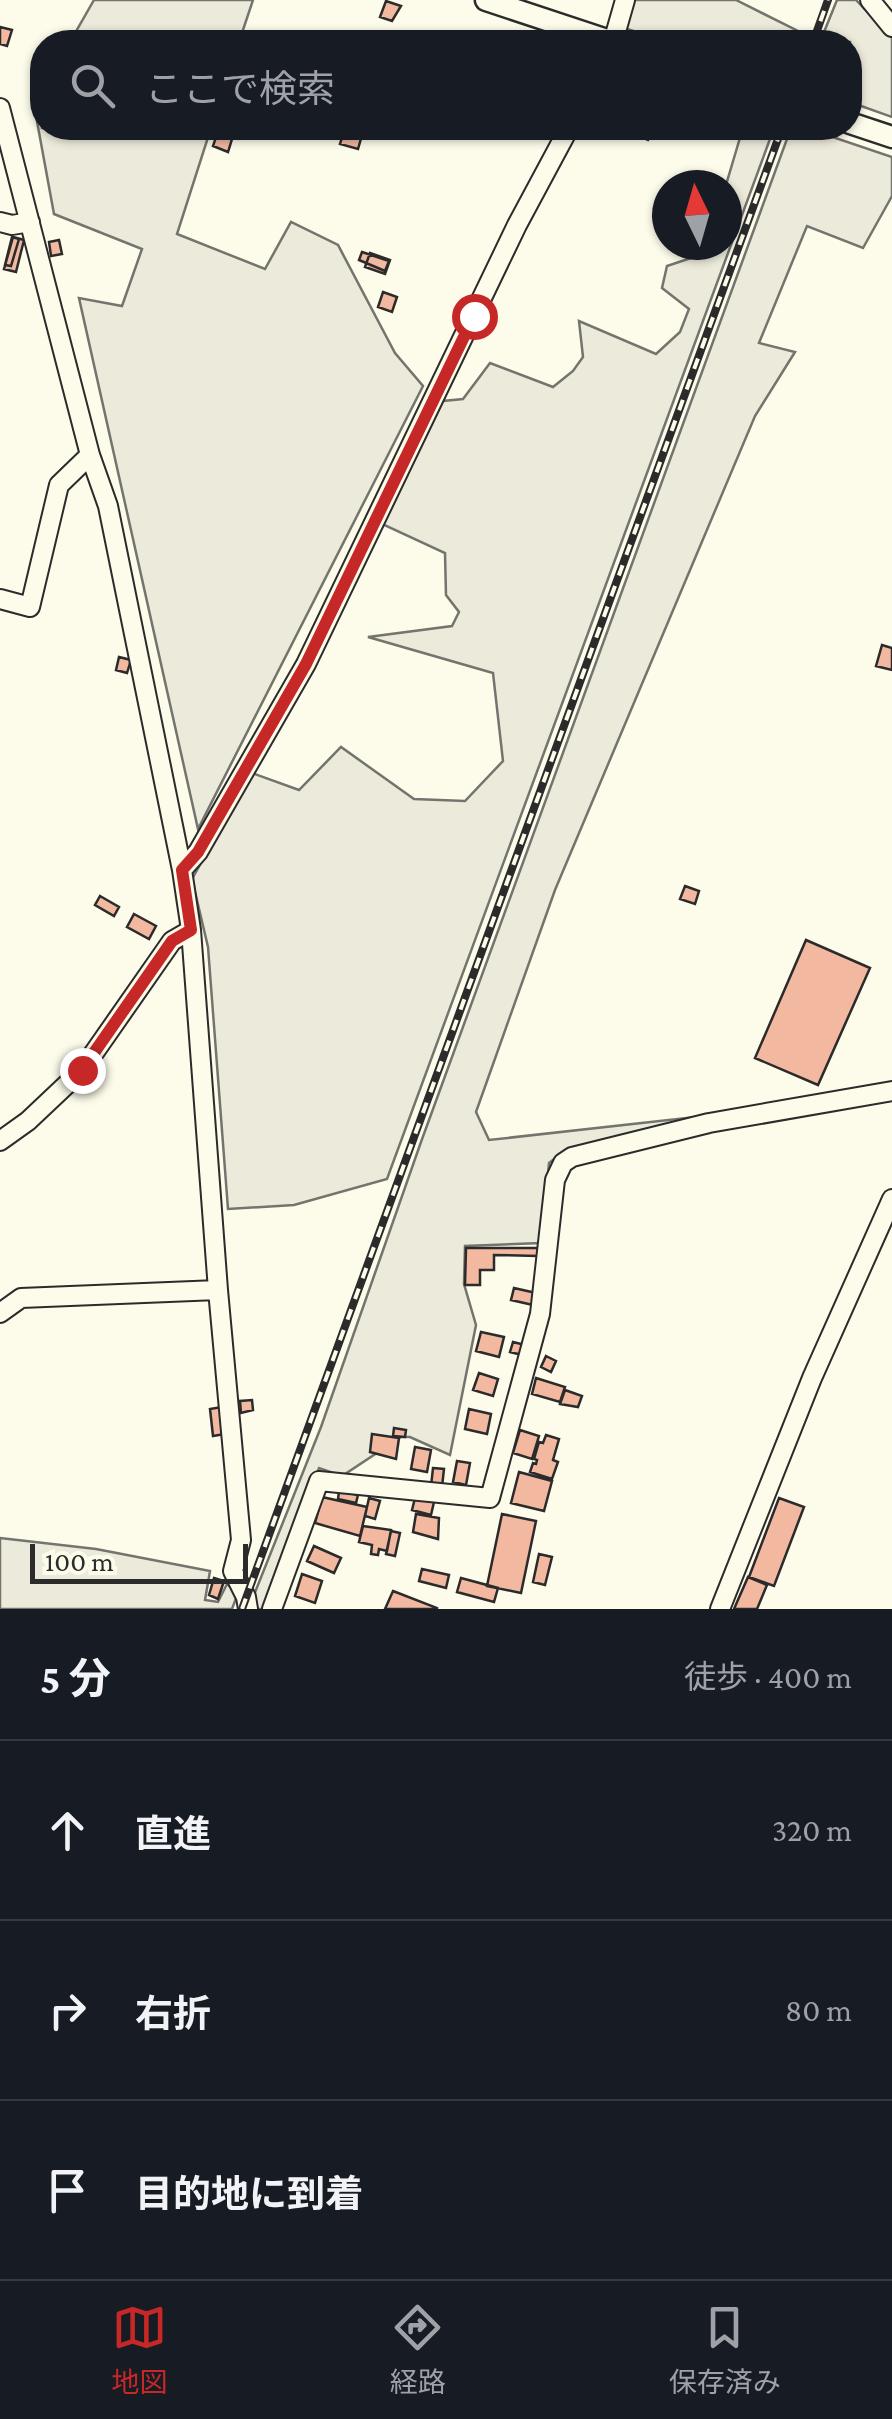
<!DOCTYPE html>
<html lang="ja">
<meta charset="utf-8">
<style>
:root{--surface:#171b24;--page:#242831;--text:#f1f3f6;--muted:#9ea1a6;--line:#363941;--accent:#c62828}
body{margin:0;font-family:"Crimson Pro","Noto Sans JP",serif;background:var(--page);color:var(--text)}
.compass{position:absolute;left:652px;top:170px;width:90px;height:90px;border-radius:50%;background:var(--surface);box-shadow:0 2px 8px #0004;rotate:355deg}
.scale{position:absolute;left:30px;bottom:25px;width:218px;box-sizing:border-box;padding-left:10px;border:5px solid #2b2b2b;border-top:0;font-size:28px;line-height:35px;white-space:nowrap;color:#2b2b2b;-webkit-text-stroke:8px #fdfbea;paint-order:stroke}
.stop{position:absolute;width:30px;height:30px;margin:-22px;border:8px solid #c62828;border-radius:50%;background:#fff}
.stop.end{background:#c62828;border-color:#fff;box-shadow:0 2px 10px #0008}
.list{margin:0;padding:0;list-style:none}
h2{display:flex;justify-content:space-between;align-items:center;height:130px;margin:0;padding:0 40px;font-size:42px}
h2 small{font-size:32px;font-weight:400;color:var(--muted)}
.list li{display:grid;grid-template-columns:65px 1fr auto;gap:30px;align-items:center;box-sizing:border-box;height:180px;padding:0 40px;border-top:2px solid var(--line)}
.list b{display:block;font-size:38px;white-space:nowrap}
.list em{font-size:32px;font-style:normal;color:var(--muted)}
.icon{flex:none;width:55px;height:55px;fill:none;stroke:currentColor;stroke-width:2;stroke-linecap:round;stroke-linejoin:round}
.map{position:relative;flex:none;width:892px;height:1609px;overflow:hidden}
.search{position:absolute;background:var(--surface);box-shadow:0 2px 8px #0004;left:30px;right:30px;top:30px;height:110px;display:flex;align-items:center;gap:25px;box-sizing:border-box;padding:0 35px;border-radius:40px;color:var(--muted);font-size:38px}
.sheet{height:670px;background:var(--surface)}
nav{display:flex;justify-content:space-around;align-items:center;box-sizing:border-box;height:140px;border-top:2px solid var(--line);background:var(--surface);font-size:28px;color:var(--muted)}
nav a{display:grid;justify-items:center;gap:5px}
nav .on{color:var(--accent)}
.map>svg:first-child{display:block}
</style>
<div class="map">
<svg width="892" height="1609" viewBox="0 0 892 1609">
<rect width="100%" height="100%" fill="#fdfbea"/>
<!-- green -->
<path fill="#ecebdb" stroke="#74746e" stroke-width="2.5" d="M94,0h159l-14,42h-169z
M629,0h107l72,36 -3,6h-138l-46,-15z
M837,0h19l36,38v79l-42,-15v-60h-30z
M42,90v38h169l-34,106 88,35 26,-47 47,23 57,108 28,33 -225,443 -119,-531 43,8 20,-57 -88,-35 -20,-109z
M747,128h12l11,11 -383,1040 -93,26 -66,4 -20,-262 -16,-68 60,-106 47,17 42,-43 73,52 51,2 38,-40 -10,-88 -125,-36 84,-11 7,-14 -13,-17 -1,-42 -63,-29 61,-123 20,-2 27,-36 63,24 20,-16 10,-14 -4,-36 77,33 24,-22 9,-23 -27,-21 5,-22 36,-12 4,-9h20l-1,-60 16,-54z
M791,128h15l86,29v39l-29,52 -56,-22 -48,117 36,9 -40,64 -200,474 -79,222 13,28 206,-23 -6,7 -128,30 -12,9 -7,80 -77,3 -1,38 12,41 -26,130 -40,-18h-9l-59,39 -23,-8 -52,141h-14l-1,-9 69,-173 100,-285z
M0,1538l96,11 114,22 -5,29 13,2 9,-18 11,9 -6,16h-232z"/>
<!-- building -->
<path fill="#f2b8a0" stroke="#2b2b2b" stroke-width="2.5" d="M386,1l15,5 -9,15 -12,-4z
M0,27l12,3 -5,16 -7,-2z
M345,128h19l-6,21 -18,-5z
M620,128h34l-6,12z
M217,134l15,5 -4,13 -15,-6z
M12,237l7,2 -8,27 -6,-1z
M13,237l11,3 -8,32 -12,-3z
M59,240l3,14 -11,2 -2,-14z
M362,252l27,9 -4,10 -26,-11z
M370,253l20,7 -5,14 -20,-7z
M383,292l14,5 -5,15 -14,-5z
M882,645l10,3v22l-16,-4z
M119,657l12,3 -4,13 -11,-3z
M685,886l14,5 -4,13 -15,-5z
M100,896l19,11 -5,9 -19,-11z
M134,914l22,12 -7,13 -22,-12z
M806,940l64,28 -52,117 -63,-27z
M466,1248h72v8l-44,-1v15h-14v15h-15z
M514,1288l22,5 -3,12 -22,-5z
M481,1332l23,5 -5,20 -23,-6z
M513,1342l12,3 -3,10 -12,-3z
M546,1356l10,5 -5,11 -10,-5z
M479,1373l19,6 -5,17 -20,-6z
M536,1378l29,9 -5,15 -28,-8z
M565,1390l17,6 -4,11 -18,-3z
M252,1400l1,10 -12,3 -1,-12z
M222,1407l3,27 -12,2 -3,-27z
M469,1409l22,5 -4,20 -22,-5z
M394,1428l12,2 -1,7 -12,-1z
M520,1430l19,6 -7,23 -19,-6z
M372,1434l27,4 -3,21 -26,-7z
M546,1435l13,4 -6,21 5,2 -6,17 -22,-7 3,-9 3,1 1,-4 -3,-1 5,-17 4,1z
M415,1447l16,3 -4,22 -16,-3z
M457,1461l13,2 -4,22 -13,-3z
M433,1468l11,1 -2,18 -11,-1z
M519,1472l33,9 -8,30 -33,-8z
M339,1491l19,4 -2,8 -18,-4z
M322,1497l45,10 -7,29 -45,-13z
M369,1498l11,3 -5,18 -10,-3z
M415,1498l19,4 -3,13 -19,-5z
M779,1498l25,9 -30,79 -25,-9z
M416,1514l23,4 -1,21 -25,-7z
M502,1514l34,7 -15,72 -34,-7z
M363,1526l28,4 -4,21 -8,-2 -1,6 -7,-1 1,-9 -13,-3z
M391,1531l9,2 -5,23 -9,-2z
M314,1546l27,12 -7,15 -27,-12z
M539,1554l13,3 -7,28 -12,-3z
M422,1569l27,6 -3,13 -27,-7z
M302,1574l20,7 -7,22 -20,-7z
M748,1577l19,8 -10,24h-23z
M214,1578l10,3 -6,18 -9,-4z
M461,1578l37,10 -4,14 -37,-10z
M393,1591l44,17v1h-52z"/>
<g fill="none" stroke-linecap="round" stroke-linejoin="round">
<defs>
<path id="minor" d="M870,0l22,27
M613,42l12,-42
M0,108l90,347 18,51 74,364 9,60 -19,11 -90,129 -54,51 -28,20
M0,222l12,3 18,-3
M0,599l30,8 29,-122 31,-30
M182,870l16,-18 108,-188 211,-439 52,-97
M191,930l27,360
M0,1313l21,-15 197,-8 23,250 -8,31 13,26 2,12
M272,1609l47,-128 171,17 50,-184 15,-134 8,-17 9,-6 137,-34 183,-32
M720,1609l92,-231 80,-179"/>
<path id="major" d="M486,0l127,42
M850,123l42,14"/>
</defs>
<!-- minor casing -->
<use href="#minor" stroke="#2b2b2b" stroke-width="22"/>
<!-- major casing -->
<use href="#major" stroke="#2b2b2b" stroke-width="25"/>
<!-- minor -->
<use href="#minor" stroke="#fdfbea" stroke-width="18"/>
<!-- major -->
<use href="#major" stroke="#fdfbea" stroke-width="20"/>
<defs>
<path id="rail" d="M813,42l15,-42
M242,1609l540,-1481"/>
</defs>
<!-- rail casing -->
<use href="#rail" stroke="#2b2b2b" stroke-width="8"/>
<!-- rail -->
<use href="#rail" stroke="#fdfbea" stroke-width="4" stroke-dasharray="11" stroke-linecap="butt"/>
</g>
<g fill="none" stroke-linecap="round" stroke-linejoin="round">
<!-- route -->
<path stroke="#c62828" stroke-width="12" d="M82,1070l90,-129 19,-11 -9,-60 16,-18 108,-188 168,-348"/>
</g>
</svg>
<svg class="compass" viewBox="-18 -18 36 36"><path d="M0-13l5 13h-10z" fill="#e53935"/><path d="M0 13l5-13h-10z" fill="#9ea1a6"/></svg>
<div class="scale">100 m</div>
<div class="stop" style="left:474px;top:316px"></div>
<div class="stop end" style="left:82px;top:1070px"></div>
<div class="search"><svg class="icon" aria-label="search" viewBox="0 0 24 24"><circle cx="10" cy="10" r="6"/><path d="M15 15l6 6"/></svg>ここで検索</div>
</div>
<section class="sheet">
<h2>5 分<small>徒歩 · 400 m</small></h2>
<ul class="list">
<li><svg class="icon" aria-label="ahead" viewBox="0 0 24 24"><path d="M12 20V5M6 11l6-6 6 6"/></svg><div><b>直進</b></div><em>320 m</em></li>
<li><svg class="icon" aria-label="right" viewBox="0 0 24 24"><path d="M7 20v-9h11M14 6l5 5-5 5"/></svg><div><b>右折</b></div><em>80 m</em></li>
<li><svg class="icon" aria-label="arrive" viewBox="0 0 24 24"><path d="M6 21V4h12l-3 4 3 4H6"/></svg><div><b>目的地に到着</b></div></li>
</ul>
</section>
<nav>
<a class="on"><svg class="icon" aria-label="map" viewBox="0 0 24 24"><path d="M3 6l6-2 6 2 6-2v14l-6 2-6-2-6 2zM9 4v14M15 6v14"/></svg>地図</a>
<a><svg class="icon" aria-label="directions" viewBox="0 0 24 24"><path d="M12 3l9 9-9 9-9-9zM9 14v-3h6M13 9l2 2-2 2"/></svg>経路</a>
<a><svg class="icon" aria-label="saved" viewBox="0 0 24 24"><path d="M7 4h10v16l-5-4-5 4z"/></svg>保存済み</a>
</nav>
